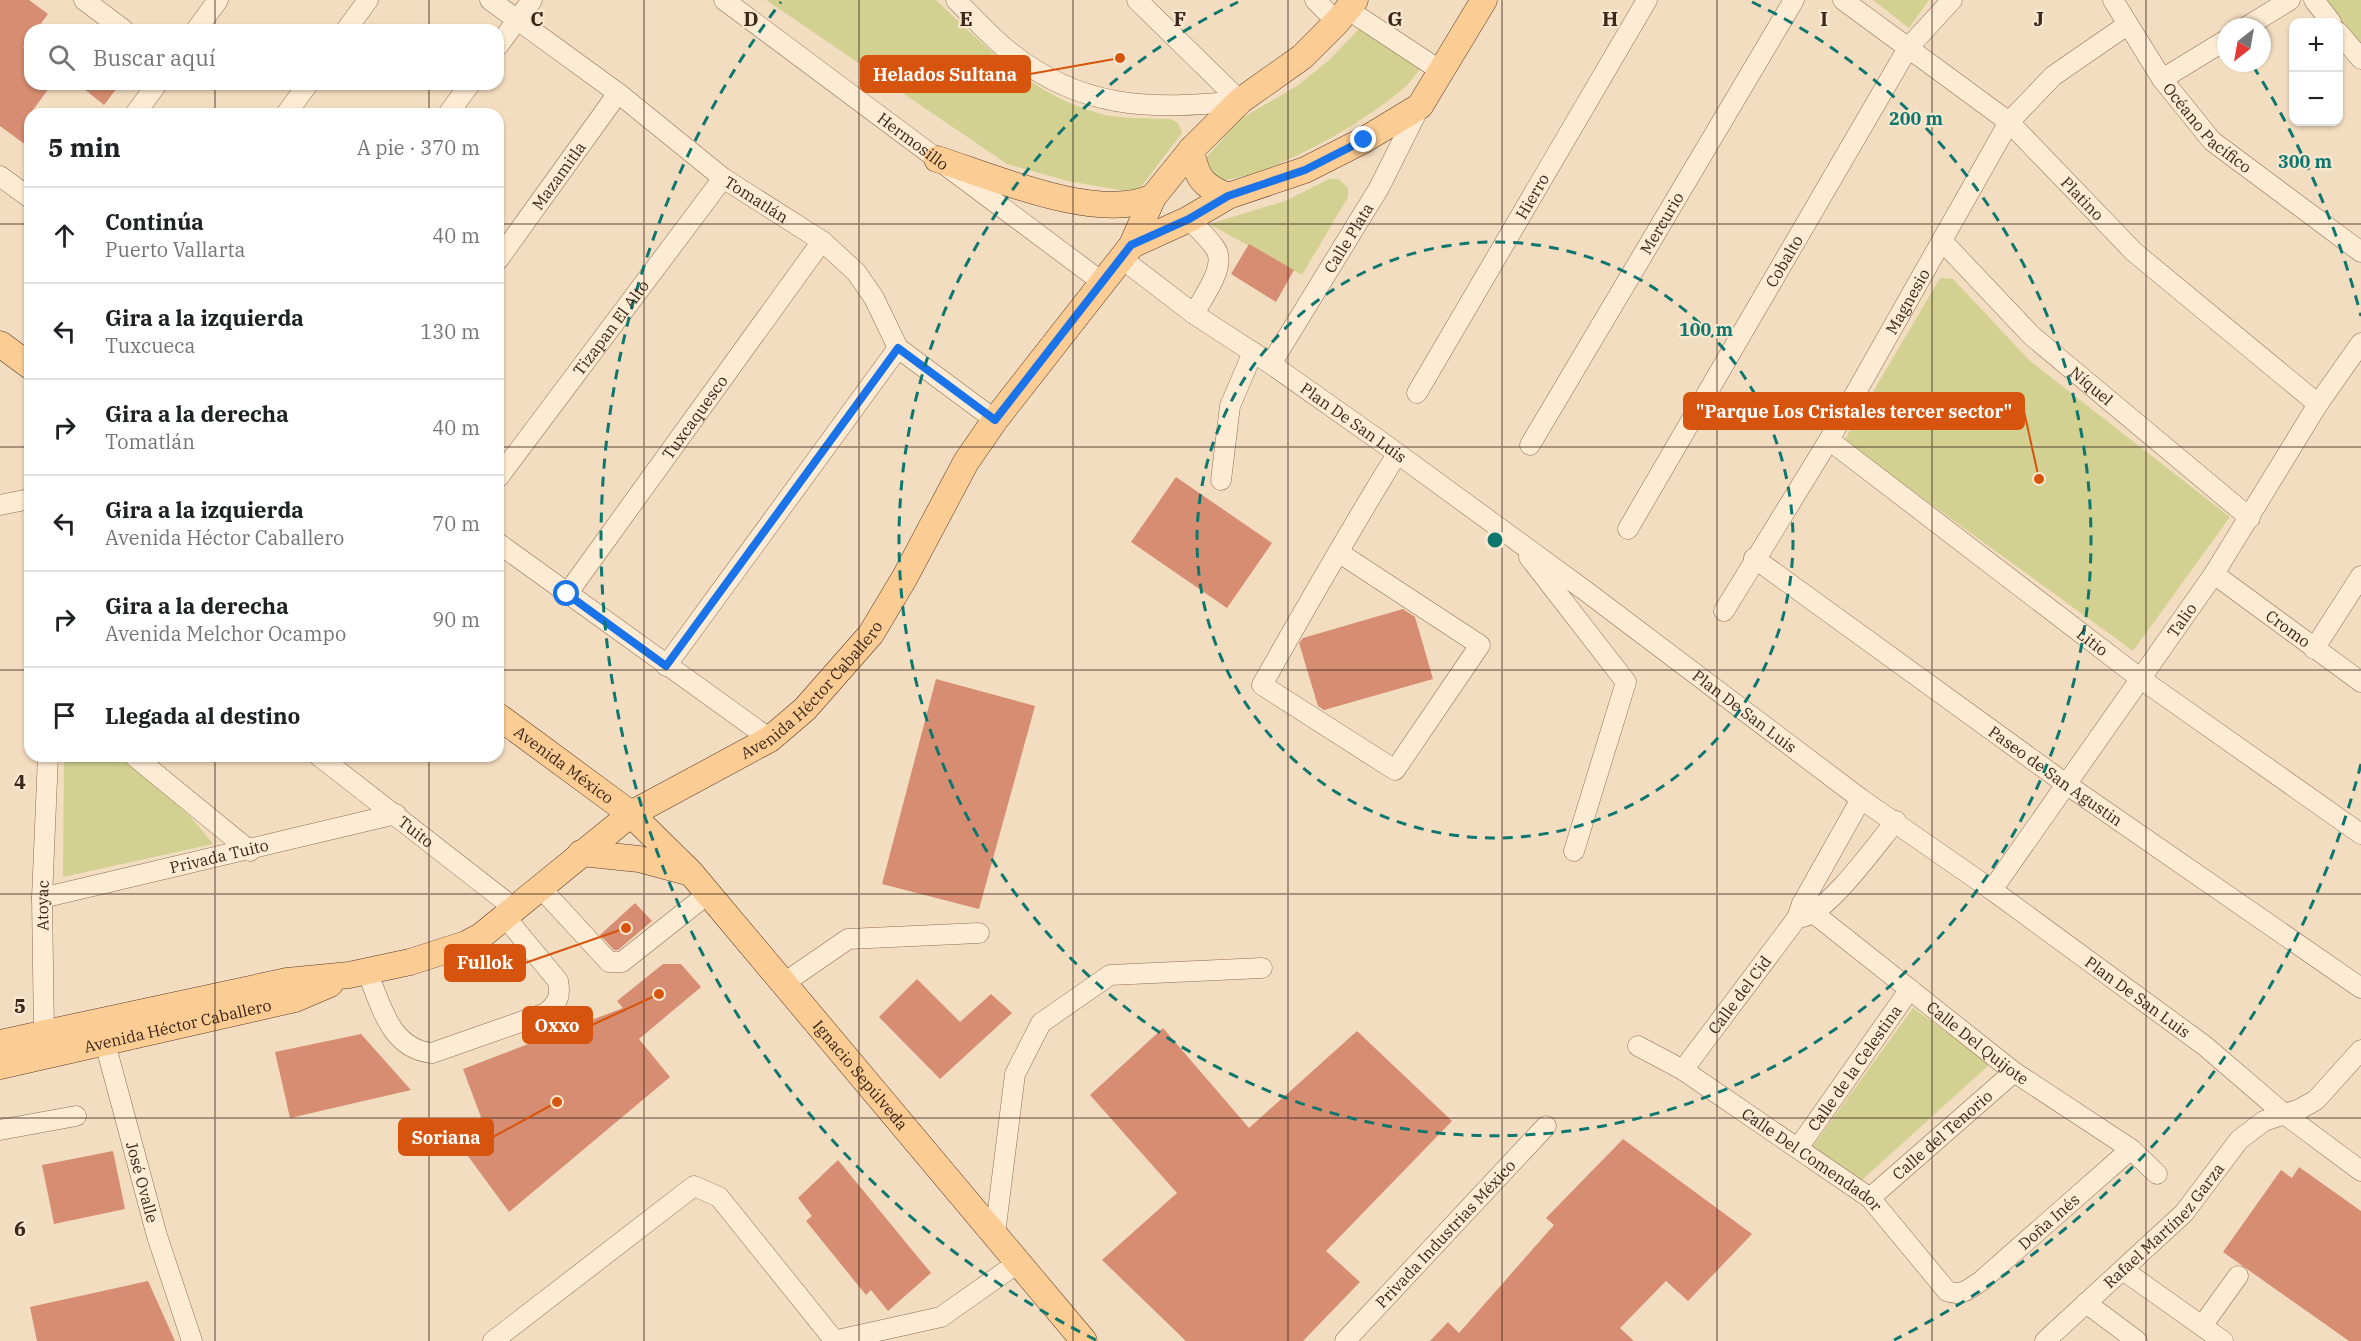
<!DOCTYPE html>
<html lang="es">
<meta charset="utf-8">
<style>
:root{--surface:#fff;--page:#f6f6f6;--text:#202124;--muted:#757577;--line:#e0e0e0}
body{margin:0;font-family:"IBM Plex Serif",serif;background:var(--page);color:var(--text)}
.controls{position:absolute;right:18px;top:18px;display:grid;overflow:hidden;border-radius:12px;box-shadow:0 2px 4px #0004}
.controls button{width:54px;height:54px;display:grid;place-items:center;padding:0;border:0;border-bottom:2px solid var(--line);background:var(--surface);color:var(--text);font:30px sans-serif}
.compass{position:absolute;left:2217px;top:18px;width:54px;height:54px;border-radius:50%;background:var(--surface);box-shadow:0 2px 4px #0004;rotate:211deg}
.stop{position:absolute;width:18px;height:18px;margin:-14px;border:4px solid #1a73e8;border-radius:50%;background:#fff}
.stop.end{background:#1a73e8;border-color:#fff;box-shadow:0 2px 6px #0008}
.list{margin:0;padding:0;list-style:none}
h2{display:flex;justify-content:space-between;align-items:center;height:78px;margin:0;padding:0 24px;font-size:26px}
h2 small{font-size:20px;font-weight:400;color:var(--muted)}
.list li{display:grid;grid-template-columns:39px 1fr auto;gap:18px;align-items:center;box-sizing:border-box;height:96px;padding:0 24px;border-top:2px solid var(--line)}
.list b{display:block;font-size:22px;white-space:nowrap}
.list p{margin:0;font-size:20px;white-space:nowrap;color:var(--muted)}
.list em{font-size:20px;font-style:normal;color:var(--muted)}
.icon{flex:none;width:33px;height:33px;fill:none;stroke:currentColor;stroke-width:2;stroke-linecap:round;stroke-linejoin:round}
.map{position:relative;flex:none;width:2361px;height:1341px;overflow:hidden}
.search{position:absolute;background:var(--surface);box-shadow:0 2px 4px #0004;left:24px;top:24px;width:480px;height:66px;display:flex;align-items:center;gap:15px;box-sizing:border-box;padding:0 21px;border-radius:18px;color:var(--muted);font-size:22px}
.panel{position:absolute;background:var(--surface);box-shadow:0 2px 4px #0004;left:24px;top:108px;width:480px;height:654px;border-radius:18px}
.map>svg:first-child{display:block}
</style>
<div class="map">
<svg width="2361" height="1341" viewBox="0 0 2361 1341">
<rect width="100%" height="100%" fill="#f3ddc0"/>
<!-- green -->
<path fill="#d2d192" d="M766,0h170c50,47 100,99 169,115 21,4 44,3 65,4l8,4 4,10 -41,54 -11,5 -62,-11 -61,-17z
M1873,0h56l-20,28z
M2326,0h35v53z
M1359,29l64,37c-8,9 -15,20 -25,27 -40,33 -134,88 -186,88l-8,-21 36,-41 57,-33 32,-26z
M1329,179h10l9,9v9l-46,78 -93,-51 76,-23z
M1940,278l13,1 77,82 200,156 -97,134 -289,-210z
M111,756c28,5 84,63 102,88l-150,33 1,-118z
M1913,1008l77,56 -128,116 -49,-34z"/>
<!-- building -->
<path fill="#d68d71" d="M0,0h29l19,14 -12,16h-6v8l-7,9 7,6v31h22l-22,30v34l-30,-22z
M78,84h42l-16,21z
M1249,244l45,26 -18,32 -45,-28z
M1176,477l96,66 -45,65 -96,-66z
M1403,609l12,8 18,62 -109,31 -6,-4 -19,-63 4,-5z
M936,679l99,27 -56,203 -97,-25z
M635,903l17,18 -34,29h-4l-14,-15z
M663,964h18l20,23 -62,52 31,38 -161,135 -55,-75 31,-9 -22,-59 160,-61 -6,-7z
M917,979l43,43 31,-28 21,19 -72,66 -61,-62z
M1163,1028l86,100 108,-97 95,90 -126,130 34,31 -57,59h-117l-84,-81 75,-67 -87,-98z
M361,1034l50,56 -121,28 -15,-66z
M1623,1139l129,95 -64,67 -22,-20 -46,47 14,13h-204l18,-19 11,11 95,-108 -8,-7z
M113,1151l12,58 -71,15 -12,-59z
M838,1160l93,113 -43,38 -17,-21 -5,5 -60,-74 6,-5 -14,-18z
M2299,1167l62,44v130h-12l-126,-89 58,-82 11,8z
M148,1281l27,60h-138l-7,-34z"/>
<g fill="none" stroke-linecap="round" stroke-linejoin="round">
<defs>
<g id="minor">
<path d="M84,0l40,30"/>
<path id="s1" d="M490,0l128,93 105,85 99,63 34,31 18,26 24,50 97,72"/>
<path id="s2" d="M724,0l378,282"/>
<path d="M956,0c16,16 32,34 49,48 74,62 145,62 235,53"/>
<path d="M1137,0l103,101"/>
<path d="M1315,0l22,22"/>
<path id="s3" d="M1843,0l166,122 125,130 184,152"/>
<path id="s4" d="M2113,0l49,79 50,62 149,111"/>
<path d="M2314,0l17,22"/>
<path d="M1347,9l94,62"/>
<path d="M2246,27l44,-27"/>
<path d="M196,30l22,-30"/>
<path d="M346,30l22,-30"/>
<path d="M2338,32l23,27"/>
<path d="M498,46l34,-46"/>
<path d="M2162,79l64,-39"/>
<path d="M135,114l22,-30"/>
<path d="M286,114l22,-30"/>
<path d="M448,114l22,-30"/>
<path d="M0,176l30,22"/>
<path d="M1189,219c8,9 19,18 26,29 13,18 -13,50 -21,66"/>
<path id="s5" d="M1943,242l89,94 218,182"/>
<path id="s6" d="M1121,258l73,56 77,50 112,79 204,149 274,207 131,91 213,156 78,67 78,58"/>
<path id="s7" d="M498,260l120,-167"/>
<path id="s8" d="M1271,364l108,-176 41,-82"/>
<path id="s9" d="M1417,393l230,-393"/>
<path id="s10" d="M1829,440l312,239 220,155"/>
<path id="s11" d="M1530,445l264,-445"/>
<path id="s12" d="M498,478l225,-300"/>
<path d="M1221,480l9,-74 23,-54"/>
<path d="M0,505l30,-6"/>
<path id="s13" d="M1628,529l280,-481 44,-48"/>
<path d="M498,543l272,196"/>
<path d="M1338,552l142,93 -85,125 -133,-85c44,-78 88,-155 135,-231"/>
<path d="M1529,557l97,125 -52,169"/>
<path id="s14" d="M1754,558l312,226 295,204"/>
<path id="s15" d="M2214,574l147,108"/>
<path id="s16" d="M567,594l255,-353"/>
<path id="s17" d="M1724,611l105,-171 180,-318 44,-46 74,-51"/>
<path d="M2314,649l47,-73"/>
<path d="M666,666l232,-318"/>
<path d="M134,756l116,95"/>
<path id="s18" d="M319,756l195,152"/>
<path d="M539,886l70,76h13l87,-69"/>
<path id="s19" d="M1992,890l222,-316 104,-170 43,-61"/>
<path id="s20" d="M42,898l354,-84"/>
<path id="s21" d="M1802,904l212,168 117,77 26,25"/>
<path d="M1803,917c28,-8 72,-71 93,-96"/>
<path d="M367,971c14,34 23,78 65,82l114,-40c12,-10 15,-17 12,-32l-53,-64"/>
<path d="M784,983l64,-44 131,-6"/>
<path id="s22" d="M104,1029l1,14 52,193 35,105"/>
<path id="s23" d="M47,1045l-3,-12 -2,-135 6,-142"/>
<path id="s24" d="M1638,1046l45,24 187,128 77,93c14,6 22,-2 34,-10l150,-132"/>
<path id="s25" d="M1683,1070l114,-152 5,-14 59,-105"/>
<path d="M0,1130l76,-14"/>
<path id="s26" d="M1798,1148l112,-159"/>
<path id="s27" d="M1870,1198l144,-126"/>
<path d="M995,1234l20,-160 26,-51 69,-48 152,-7"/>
<path d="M2123,1270l100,71"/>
<path d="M2086,1303l51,38"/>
<path d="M2202,1326l36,-50"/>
<path d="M493,1341l201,-155 25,11 115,143"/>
<path d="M833,1341l108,-24 78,-55"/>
<path id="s28" d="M1345,1341l201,-215"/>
<path id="s29" d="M2045,1341l139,-128 55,-73 25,-19 36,-12 16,-9 45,-50"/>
</g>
<g id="major">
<path d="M1191,150c6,28 11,36 37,46"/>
<path d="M937,159c56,18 162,64 216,38"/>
<path d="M1132,245l57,-26 39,-23 77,-26 59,-30 56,-34 64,-106"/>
<path d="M0,344l30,22"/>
<path id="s30" d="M498,716l133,98 60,59 393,468"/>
<path d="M581,853l58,6 48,13"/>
<path id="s31" d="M0,1043l287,-62 62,-6 61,-13 56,-18 15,-8 150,-122 139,-75 35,-30 66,-75 34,-57 61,-115 29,-42 137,-175 21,-48 38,-47 49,-49 62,-44 35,-35 18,-22"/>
<path id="s32" d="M0,1066l295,-67 35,-15"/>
</g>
</defs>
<!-- minor casing -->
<use href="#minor" stroke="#8e6c55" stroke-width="21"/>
<!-- major casing -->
<use href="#major" stroke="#5b3a2a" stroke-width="27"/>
<!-- minor -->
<use href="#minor" stroke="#fdebd4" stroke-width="20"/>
<!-- major -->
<use href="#major" stroke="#fbcc93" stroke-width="26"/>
</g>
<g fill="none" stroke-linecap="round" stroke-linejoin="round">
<!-- route -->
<path stroke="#1a73e8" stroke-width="8" d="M567,594l99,72 232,-318 97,72 136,-175 58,-26 39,-23 77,-26 59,-30"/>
</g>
<!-- grid -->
<path fill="none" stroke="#3c271b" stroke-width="1.5" stroke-opacity="0.55" d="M215,0v30M429,0v30M644,0v1341M859,0v1341M1073,0v1341M1288,0v1341M1502,0v1341M1717,0v1341M1932,0v1341M2146,0v1341M215,84v30M429,84v30M0,224h30M498,224h1863M0,447h30M498,447h1863M0,670h30M498,670h1863M215,756v585M429,756v585M0,894h2361M0,1118h2361"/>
<!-- distance rings -->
<g fill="none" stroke="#0f766e" stroke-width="3" stroke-dasharray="10 8">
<circle cx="1495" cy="540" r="298"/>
<path d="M1752 2A596 596 0 1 1 1238 2"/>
<path d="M2361 764A894 894 0 0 1 1894 1340M1096 1340A894 894 0 0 1 781 2M2253 66A894 894 0 0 1 2361 316"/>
</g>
<g text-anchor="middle" stroke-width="4.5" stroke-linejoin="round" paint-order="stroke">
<!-- street labels -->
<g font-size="16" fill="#3c271b" stroke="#f9e8d0">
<text dy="6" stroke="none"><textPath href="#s4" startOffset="160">Océano Pacífico</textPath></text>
<text dy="6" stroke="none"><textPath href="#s2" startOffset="236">Hermosillo</textPath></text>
<text dy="6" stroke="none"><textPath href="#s7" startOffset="104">Mazamitla</textPath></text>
<text dy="6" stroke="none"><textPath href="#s9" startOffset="228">Hierro</textPath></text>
<text dy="6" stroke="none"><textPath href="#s1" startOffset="333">Tomatlán</textPath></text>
<text dy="6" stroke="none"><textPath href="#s3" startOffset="312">Platino</textPath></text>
<text dy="6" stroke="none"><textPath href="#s11" startOffset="258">Mercurio</textPath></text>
<text dy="6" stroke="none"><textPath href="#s8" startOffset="148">Calle Plata</textPath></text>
<text dy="6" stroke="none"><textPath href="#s13" startOffset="310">Cobalto</textPath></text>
<text dy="6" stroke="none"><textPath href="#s17" startOffset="360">Magnesio</textPath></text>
<text dy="6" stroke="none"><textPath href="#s12" startOffset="188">Tizapan El Alto</textPath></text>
<text dy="6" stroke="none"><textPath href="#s5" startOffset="207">Níquel</textPath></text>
<text dy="6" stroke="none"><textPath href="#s16" startOffset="218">Tuxcaquesco</textPath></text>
<text dy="6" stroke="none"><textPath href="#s6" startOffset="285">Plan De San Luis</textPath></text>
<text dy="6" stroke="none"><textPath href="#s19" startOffset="330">Talio</textPath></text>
<text dy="6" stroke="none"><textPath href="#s15" startOffset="92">Cromo</textPath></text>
<text dy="6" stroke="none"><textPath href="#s10" startOffset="332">Litio</textPath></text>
<text dy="6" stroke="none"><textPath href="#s31" startOffset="909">Avenida Héctor Caballero</textPath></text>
<text dy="6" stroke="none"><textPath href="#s6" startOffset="771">Plan De San Luis</textPath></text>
<text dy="6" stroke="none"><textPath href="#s30" startOffset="82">Avenida México</textPath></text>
<text dy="6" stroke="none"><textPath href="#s14" startOffset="372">Paseo de San Agustin</textPath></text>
<text dy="6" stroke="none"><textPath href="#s18" startOffset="123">Tuito</textPath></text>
<text dy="6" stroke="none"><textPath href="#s20" startOffset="182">Privada Tuito</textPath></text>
<text dy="6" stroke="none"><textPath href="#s23" startOffset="140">Atoyac</textPath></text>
<text dy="6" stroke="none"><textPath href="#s25" startOffset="94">Calle del Cid</textPath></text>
<text dy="6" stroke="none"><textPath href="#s6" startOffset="1257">Plan De San Luis</textPath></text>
<text dy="6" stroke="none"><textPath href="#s32" startOffset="182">Avenida Héctor Caballero</textPath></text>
<text dy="6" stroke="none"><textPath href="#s21" startOffset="224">Calle Del Quijote</textPath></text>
<text dy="6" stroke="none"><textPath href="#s26" startOffset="98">Calle de la Celestina</textPath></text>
<text dy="6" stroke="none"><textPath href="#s30" startOffset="513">Ignacio Sepúlveda</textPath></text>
<text dy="6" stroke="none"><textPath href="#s27" startOffset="96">Calle del Tenorio</textPath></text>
<text dy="6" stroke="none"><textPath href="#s24" startOffset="208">Calle Del Comendador</textPath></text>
<text dy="6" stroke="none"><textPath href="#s22" startOffset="158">José Ovalle</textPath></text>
<text dy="6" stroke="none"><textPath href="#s24" startOffset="526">Doña Inés</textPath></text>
<text dy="6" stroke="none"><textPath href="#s29" startOffset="166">Rafael Martínez Garza</textPath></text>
<text dy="6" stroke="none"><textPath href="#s28" startOffset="147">Privada Industrias México</textPath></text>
</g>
</g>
<g font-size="20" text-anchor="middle" font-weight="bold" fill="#3c271b" stroke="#f9e8d0" stroke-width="4.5" stroke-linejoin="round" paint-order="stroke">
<text x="537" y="26">C</text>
<text x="751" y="26">D</text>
<text x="966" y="26">E</text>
<text x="1180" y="26">F</text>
<text x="1395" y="26">G</text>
<text x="1610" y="26">H</text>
<text x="1824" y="26">I</text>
<text x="2039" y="26">J</text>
<text x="20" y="789">4</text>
<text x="20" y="1013">5</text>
<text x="20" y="1236">6</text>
</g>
<circle cx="1495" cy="540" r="9" fill="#0f766e" stroke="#f9e8d0" stroke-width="3"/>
<g font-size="18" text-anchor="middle" font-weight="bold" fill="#0f766e" stroke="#f9e8d0" stroke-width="4.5" stroke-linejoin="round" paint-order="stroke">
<text x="1916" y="125">200 m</text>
<text x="2305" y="168">300 m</text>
<text x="1706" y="336">100 m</text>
</g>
<!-- callouts -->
<path fill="none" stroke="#d7540e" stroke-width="2" d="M1120 58L1030 74M2039 479L2024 411M626 928L525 963M659 994L592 1025M557 1102L493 1137"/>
<g fill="#d7540e" stroke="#f9e8d0" stroke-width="2">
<circle cx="1120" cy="58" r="6"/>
<circle cx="2039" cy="479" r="6"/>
<circle cx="626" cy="928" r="6"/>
<circle cx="659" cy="994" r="6"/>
<circle cx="557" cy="1102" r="6"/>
</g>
<g fill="#d7540e" stroke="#d7540e" stroke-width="2">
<rect x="861" y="56" width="169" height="36" rx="6"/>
<rect x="1684" y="393" width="340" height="36" rx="6"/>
<rect x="445" y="945" width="80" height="36" rx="6"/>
<rect x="523" y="1007" width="69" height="36" rx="6"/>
<rect x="399" y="1119" width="94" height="36" rx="6"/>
</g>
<g font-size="18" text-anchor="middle" font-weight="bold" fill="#fff">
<text x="945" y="81">Helados Sultana</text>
<text x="1854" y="418">"Parque Los Cristales tercer sector"</text>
<text x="485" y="969">Fullok</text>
<text x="557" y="1032">Oxxo</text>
<text x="446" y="1144">Soriana</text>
</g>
</svg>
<div class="controls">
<button>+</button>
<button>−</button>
</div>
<svg class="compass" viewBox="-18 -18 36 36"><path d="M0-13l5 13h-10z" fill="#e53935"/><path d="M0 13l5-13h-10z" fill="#757577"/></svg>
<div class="stop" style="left:567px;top:594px"></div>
<div class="stop end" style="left:1364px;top:140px"></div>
<div class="search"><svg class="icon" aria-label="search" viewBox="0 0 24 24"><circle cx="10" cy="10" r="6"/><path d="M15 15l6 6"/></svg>Buscar aquí</div>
<section class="panel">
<h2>5 min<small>A pie · 370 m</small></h2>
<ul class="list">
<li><svg class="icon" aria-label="ahead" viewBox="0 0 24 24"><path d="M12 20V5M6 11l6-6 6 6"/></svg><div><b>Continúa</b><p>Puerto Vallarta</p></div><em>40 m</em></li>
<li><svg class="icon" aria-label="left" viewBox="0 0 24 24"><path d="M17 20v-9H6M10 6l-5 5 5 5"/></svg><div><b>Gira a la izquierda</b><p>Tuxcueca</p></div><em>130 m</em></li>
<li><svg class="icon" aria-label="right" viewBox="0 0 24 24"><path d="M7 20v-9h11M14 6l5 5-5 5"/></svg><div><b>Gira a la derecha</b><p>Tomatlán</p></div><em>40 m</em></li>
<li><svg class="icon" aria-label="left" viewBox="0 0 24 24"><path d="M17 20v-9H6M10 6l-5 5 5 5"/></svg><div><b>Gira a la izquierda</b><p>Avenida Héctor Caballero</p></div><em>70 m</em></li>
<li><svg class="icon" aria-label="right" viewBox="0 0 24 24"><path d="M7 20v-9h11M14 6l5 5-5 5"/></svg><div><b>Gira a la derecha</b><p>Avenida Melchor Ocampo</p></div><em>90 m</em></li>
<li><svg class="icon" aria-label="arrive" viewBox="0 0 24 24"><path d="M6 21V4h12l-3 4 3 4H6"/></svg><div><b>Llegada al destino</b></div></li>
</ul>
</section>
</div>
